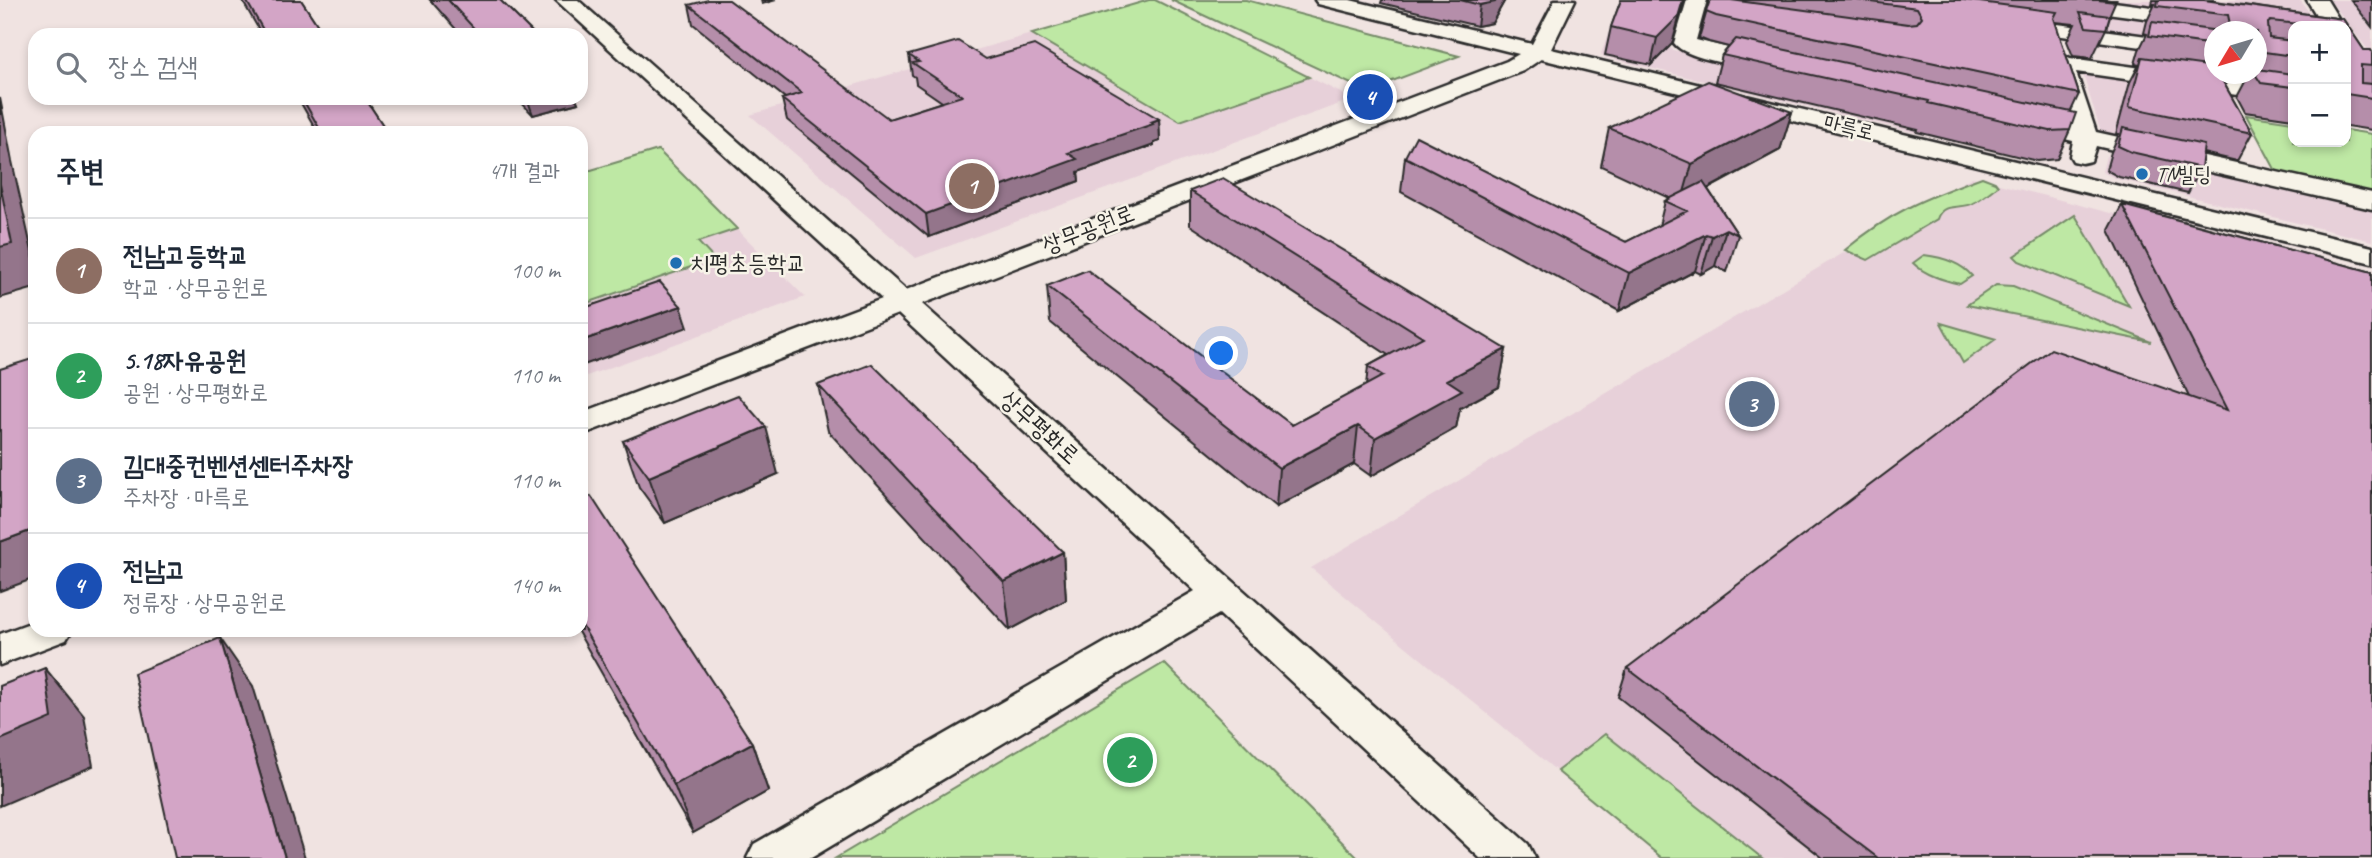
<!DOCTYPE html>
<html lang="ko">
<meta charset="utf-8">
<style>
:root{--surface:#fff;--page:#f6f6f7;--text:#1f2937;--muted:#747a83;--line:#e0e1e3;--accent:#ea580c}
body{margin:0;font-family:Caveat,"Poor Story",sans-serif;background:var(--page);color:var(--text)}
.controls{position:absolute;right:21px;top:21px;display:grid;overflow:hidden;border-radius:14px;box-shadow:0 4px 10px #0003}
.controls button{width:63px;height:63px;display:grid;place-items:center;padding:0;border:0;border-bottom:2px solid var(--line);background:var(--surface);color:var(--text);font:35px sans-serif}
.compass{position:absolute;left:2204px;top:21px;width:63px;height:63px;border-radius:50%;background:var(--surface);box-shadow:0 4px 10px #0003;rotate:232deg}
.you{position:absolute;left:1222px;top:354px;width:24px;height:24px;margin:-18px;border:5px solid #fff;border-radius:50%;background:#1a73e8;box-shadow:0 0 0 10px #1a73e833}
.badge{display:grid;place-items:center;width:46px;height:46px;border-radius:50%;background:var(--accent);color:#fff;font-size:23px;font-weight:700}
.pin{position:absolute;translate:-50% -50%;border:4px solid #fff;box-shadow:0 2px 7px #0006}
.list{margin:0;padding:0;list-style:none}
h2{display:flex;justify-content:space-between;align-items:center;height:91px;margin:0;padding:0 28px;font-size:30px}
h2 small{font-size:23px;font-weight:400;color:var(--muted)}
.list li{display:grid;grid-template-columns:46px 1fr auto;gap:21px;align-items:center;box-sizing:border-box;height:105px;padding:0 28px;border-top:2px solid var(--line)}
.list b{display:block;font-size:26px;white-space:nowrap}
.list p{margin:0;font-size:23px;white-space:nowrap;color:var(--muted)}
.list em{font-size:23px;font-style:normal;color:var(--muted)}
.icon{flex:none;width:38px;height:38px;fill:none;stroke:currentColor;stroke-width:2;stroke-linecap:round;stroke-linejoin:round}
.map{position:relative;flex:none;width:2372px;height:858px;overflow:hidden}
.search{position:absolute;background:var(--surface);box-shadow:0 4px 10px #0003;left:28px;top:28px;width:560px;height:77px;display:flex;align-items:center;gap:18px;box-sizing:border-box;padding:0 24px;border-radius:21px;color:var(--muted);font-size:26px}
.panel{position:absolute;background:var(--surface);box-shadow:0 4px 10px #0003;left:28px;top:126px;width:560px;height:511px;border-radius:21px}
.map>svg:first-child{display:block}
</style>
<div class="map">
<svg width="2372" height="858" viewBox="0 0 2372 858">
<rect width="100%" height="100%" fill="#f0e3e1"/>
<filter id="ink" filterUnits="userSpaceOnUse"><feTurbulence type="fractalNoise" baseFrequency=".0143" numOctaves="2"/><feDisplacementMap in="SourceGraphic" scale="14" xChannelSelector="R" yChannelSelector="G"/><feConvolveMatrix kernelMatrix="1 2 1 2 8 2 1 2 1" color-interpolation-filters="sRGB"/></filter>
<g filter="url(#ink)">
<!-- built -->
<path fill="#e7d0d9" d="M1149,0h6l198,99 -437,159 -166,-143z
M1620,0h61l-15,45 7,5 312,71 -12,26 -368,-90 -4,-3z
M2077,0h223l19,26h-26z
M2330,0h42v55z
M2075,6l181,26h-42v13l-131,-18z
M2088,73l106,15 44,70 -15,4 -112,-23 -10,-6 -18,-59z
M658,150l147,147 -224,81v-205z
M2111,154h12l249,55v32l-255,-62 -15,-7 4,-16z
M1972,177l372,97 28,584h-710l-351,-290z"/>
<!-- green -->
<path fill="#bee8a4" stroke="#748a68" stroke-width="2" d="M1149,0h6l154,77 -129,44 -148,-87z
M1171,0h75l213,56 -93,35z
M2246,115l47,7v20h53v-12l26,4v62l-81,-17 -15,-8z
M658,150l79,79 -39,13 16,17 -124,43 -9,-3v-126z
M1982,177l13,5 3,4c-8,5 -16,13 -25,17 -12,7 -30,-2 -36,16l-69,41 -23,-10c47,-39 80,-52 137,-73z
M2075,215l54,91 -110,-45 -5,-5z
M1924,255c17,2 37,8 48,21l-12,8c-17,-4 -35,-9 -47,-21z
M1996,285l17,1 138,56 -184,-37z
M1941,323l55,16 -33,24z
M1164,663l194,195h-522z
M1605,734l157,124h-100l-105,-87z"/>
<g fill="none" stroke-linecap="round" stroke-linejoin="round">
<defs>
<path id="minor" d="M556,0h22l328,290 601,-229 12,-7 -201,-50 -3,-4h35l182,44 23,-44h20l-24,49 821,198v16l-831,-204 -18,12 -601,233 606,540 7,14h-55l-261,-244 -408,244h-64l7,-14 441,-253 -297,-277 -317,121v-22l301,-114z
M1687,0h20l-11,40 77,19 3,5 -3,5 -8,2c-21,-5 -79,-11 -91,-28z
M2044,0h55l98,13 7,2 3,4 -3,4 -7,2 -143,-19 -7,-2z
M2307,0h20l16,26h-20z
M2012,18l202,27v12l-209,-29 -3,-4 3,-4z
M2061,53l9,5 223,31v14l-217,-31 20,60 276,61v16l-276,-63 -5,15 -9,2 -9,-2 -3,-5 3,-15 -55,-13 -4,-5 4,-5 8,-2 44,10 -20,-66 3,-5z
M35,621v9h37l-6,10 -66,25v-31z"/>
</defs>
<!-- minor casing -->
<use href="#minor" stroke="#2b2b2b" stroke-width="5"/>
<!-- minor -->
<use href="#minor" fill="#f7f3e8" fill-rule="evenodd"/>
</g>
<!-- wall -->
<path fill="#b58eaa" stroke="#2b2b2b" stroke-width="2" fill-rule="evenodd" d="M242,0h59l23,35h-62z
M430,0h70l35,35h-74z
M1382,0h123l-13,23 -15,3 -96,-23z
M1621,0h63l-12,44 -21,21 -46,-10 6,-28z
M1710,0h406l-7,16 -3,13 -14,29 -19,-2 -6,-15 8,-17 -20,-2 24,72 -8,17 -1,19 -13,29 -20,2 -120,-29 1,-2 -203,-48 7,-27 7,-8 -20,-5 -10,-4z
M2153,0h62v1l128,18 21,31 8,2v78l-26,-4v-100h-53v93l-48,-7 -8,-15 9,-17 -21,-3 2,4 -2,4 27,48 -15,28 -34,-8 -2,15 -13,25 -69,-16 -13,-7 5,-18 8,-18h-3l14,-52 9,-17 -4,-1 4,-14 8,-16 -3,-1 3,-12 8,-17h-3zM2215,32h42v42h-42z
M2351,0h21v27z
M689,5l200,114 53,-17 -26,-18 -1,-7 -3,-2 -3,-20 77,4 173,60 1,22 -6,2v2l-76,27 1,9 -150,56 -142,-117 -5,-21 3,-1 -92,-74z
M298,98h67l23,35h-70z
M517,98h59l2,5 -45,12z
M1792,112l-12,38 -72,39 30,46 -11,37 -12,-6 -14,8 -6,-3 -76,40 -218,-119 4,-35 221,85 33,-16 6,-25 5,-3 -69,-32 8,-38z
M1190,191l316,158 -7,38 -39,21 -4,20 -85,48 -17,-12 -78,43 -226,-185 -3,-36 245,139 74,-39 2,-20 20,-11 -198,-130z
M2122,205l250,67v586h-549l-205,-161 9,-29 562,-271 -80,-167z
M818,385l245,167 3,48 -56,30 -182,-199z
M623,441l155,33 -113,49 -26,-36z
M581,500l171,243 16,48 -75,42 -116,-203h4z"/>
<!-- shaded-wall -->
<path fill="#94748b" stroke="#2b2b2b" stroke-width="2" d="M761,0h15l-14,4z
M1496,0h9l-13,23 -15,3 3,-21z
M1683,0h1l-12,44 -21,21 6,-27z
M0,98l12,63 23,104v23l-35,10z
M527,98h49l2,5 -45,12z
M1792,112l-12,38 -99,53 11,-39z
M1159,119l1,22 -6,2v2l-76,27 1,9 -150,56 -3,-23 142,-61z
M1726,229l-11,37 -14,8 11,-38z
M1706,234l-11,37 -76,40 10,-38z
M681,306l7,21 -107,39v-25z
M1506,349l-7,38 -39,21 -4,20 -85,48 4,-38 72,-58z
M1358,426l-4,38 -78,43 3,-39z
M766,427l12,47 -113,49 -16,-46z
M35,529v49l-35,13v-49z
M1063,552l3,48 -56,30 -6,-48z
M220,638l33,48 52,172h-20z
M45,668l39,48 9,50 -93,40v-66z
M752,743l16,48 -75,42 -19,-48z"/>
<!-- building -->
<path fill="#d3a5c6" stroke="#2b2b2b" stroke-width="2" d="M246,0h55l23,35h-58z
M448,0h52l35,35h-55z
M708,0h21l160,119 73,-23 -49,-33 6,-1 -10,-7 49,-14 28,18 48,-14 125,74 -8,3 2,2 -85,29 9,6 -151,55 -144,-115 20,-6 -113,-88z
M1460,0h36l-1,2 -15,3z
M1621,0h62l-5,17 -21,21 -46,-11z
M1710,0h21l177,24 9,-1 5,-6 -5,-9 -61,-8h108l93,12 -3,6 25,76 -363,-78 -10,-4z
M2098,0h18l-1,2z
M2158,0h46l139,19 21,31h7l1,2v14l-11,-1v18l11,1v14l-26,-4v-68h-36l-1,-1 -38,-4 -3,2 1,15 24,3v15l-36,-5v-19h-29l3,-3 -3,-14 -71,-9z
M2080,12l30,4 -4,13 -20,-2z
M2152,22l74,10h-11v13l-66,-9z
M1736,39l340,74 -6,17 -20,1 -122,-28 1,-2 -207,-46z
M2142,57l73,10v7h8l4,7 -5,-1 30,53 -123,-26z
M2257,69l36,5v13l-32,-4 -6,-9h2z
M1708,81l84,31 -100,52 -83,-36z
M302,98h63l23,35h-66z
M2123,128l81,17 -3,23 -70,-16 -13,-6z
M1416,136l210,106 61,-31 -22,-10 38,-19 35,53 -12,-6 -14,7 -6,-2 -77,39 -224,-116z
M1223,178l283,171 -59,31 15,10 -87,48 -17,-12 -79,42 -232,-182 40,-16 205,155 91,-49 -15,-10 55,-29 -233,-146z
M0,184l12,60 -12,3z
M2122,205l250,67v586h-494l-251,-190 424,-319 176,61z
M660,282l21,24 -100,35v-32z
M35,358v171l-35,13v-173z
M872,364l191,188 -59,30 -186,-197z
M738,395l28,32 -117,50 -26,-36z
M591,496l161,247 -78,42 -93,-161v-124z
M220,638l65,220h-110l-41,-185z
M45,668l7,50 -52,22v-54z"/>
</g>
<!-- markers -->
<g fill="#1f6fb2" stroke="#f7f3e8" stroke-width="2.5">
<circle cx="2142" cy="174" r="7"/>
<circle cx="676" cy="263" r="7"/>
</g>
<g text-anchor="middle" stroke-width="5" stroke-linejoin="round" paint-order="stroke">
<!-- far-street labels -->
<g font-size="21" fill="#2b2b2b" stroke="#f7f3e8">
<text transform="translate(1849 127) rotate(14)" y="7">마륵로</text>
</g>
<!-- far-poi labels -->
<g font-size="21" fill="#2b2b2b" stroke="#f7f3e8" text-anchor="start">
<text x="2156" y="181">TN빌딩</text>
</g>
<!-- street labels -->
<g font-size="24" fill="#2b2b2b" stroke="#f7f3e8">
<text transform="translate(1088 229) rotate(-21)" y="8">상무공원로</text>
<text transform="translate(1040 427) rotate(42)" y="8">상무평화로</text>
</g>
<!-- poi labels -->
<g font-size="24" fill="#2b2b2b" stroke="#f7f3e8" text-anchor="start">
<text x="690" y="271">치평초등학교</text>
</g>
</g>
</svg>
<div class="controls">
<button>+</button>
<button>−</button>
</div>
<svg class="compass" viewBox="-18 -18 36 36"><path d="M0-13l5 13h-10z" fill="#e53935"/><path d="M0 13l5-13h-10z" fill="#747a83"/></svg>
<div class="you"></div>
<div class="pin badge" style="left:972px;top:186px;background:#8d6e63">1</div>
<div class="pin badge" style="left:1130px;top:760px;background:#2e9e5b">2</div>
<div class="pin badge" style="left:1752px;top:404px;background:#5c6f8a">3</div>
<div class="pin badge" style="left:1370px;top:97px;background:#1a4fb4">4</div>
<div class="search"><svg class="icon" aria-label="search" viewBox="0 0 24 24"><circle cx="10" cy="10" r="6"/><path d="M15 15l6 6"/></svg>장소 검색</div>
<section class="panel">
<h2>주변<small>4개 결과</small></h2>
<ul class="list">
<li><span class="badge" style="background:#8d6e63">1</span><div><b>전남고등학교</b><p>학교 · 상무공원로</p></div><em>100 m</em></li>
<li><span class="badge" style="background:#2e9e5b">2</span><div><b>5.18자유공원</b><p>공원 · 상무평화로</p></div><em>110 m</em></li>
<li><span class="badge" style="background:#5c6f8a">3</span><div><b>김대중컨벤션센터주차장</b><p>주차장 · 마륵로</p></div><em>110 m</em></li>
<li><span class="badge" style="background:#1a4fb4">4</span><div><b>전남고</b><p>정류장 · 상무공원로</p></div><em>140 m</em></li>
</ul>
</section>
</div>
